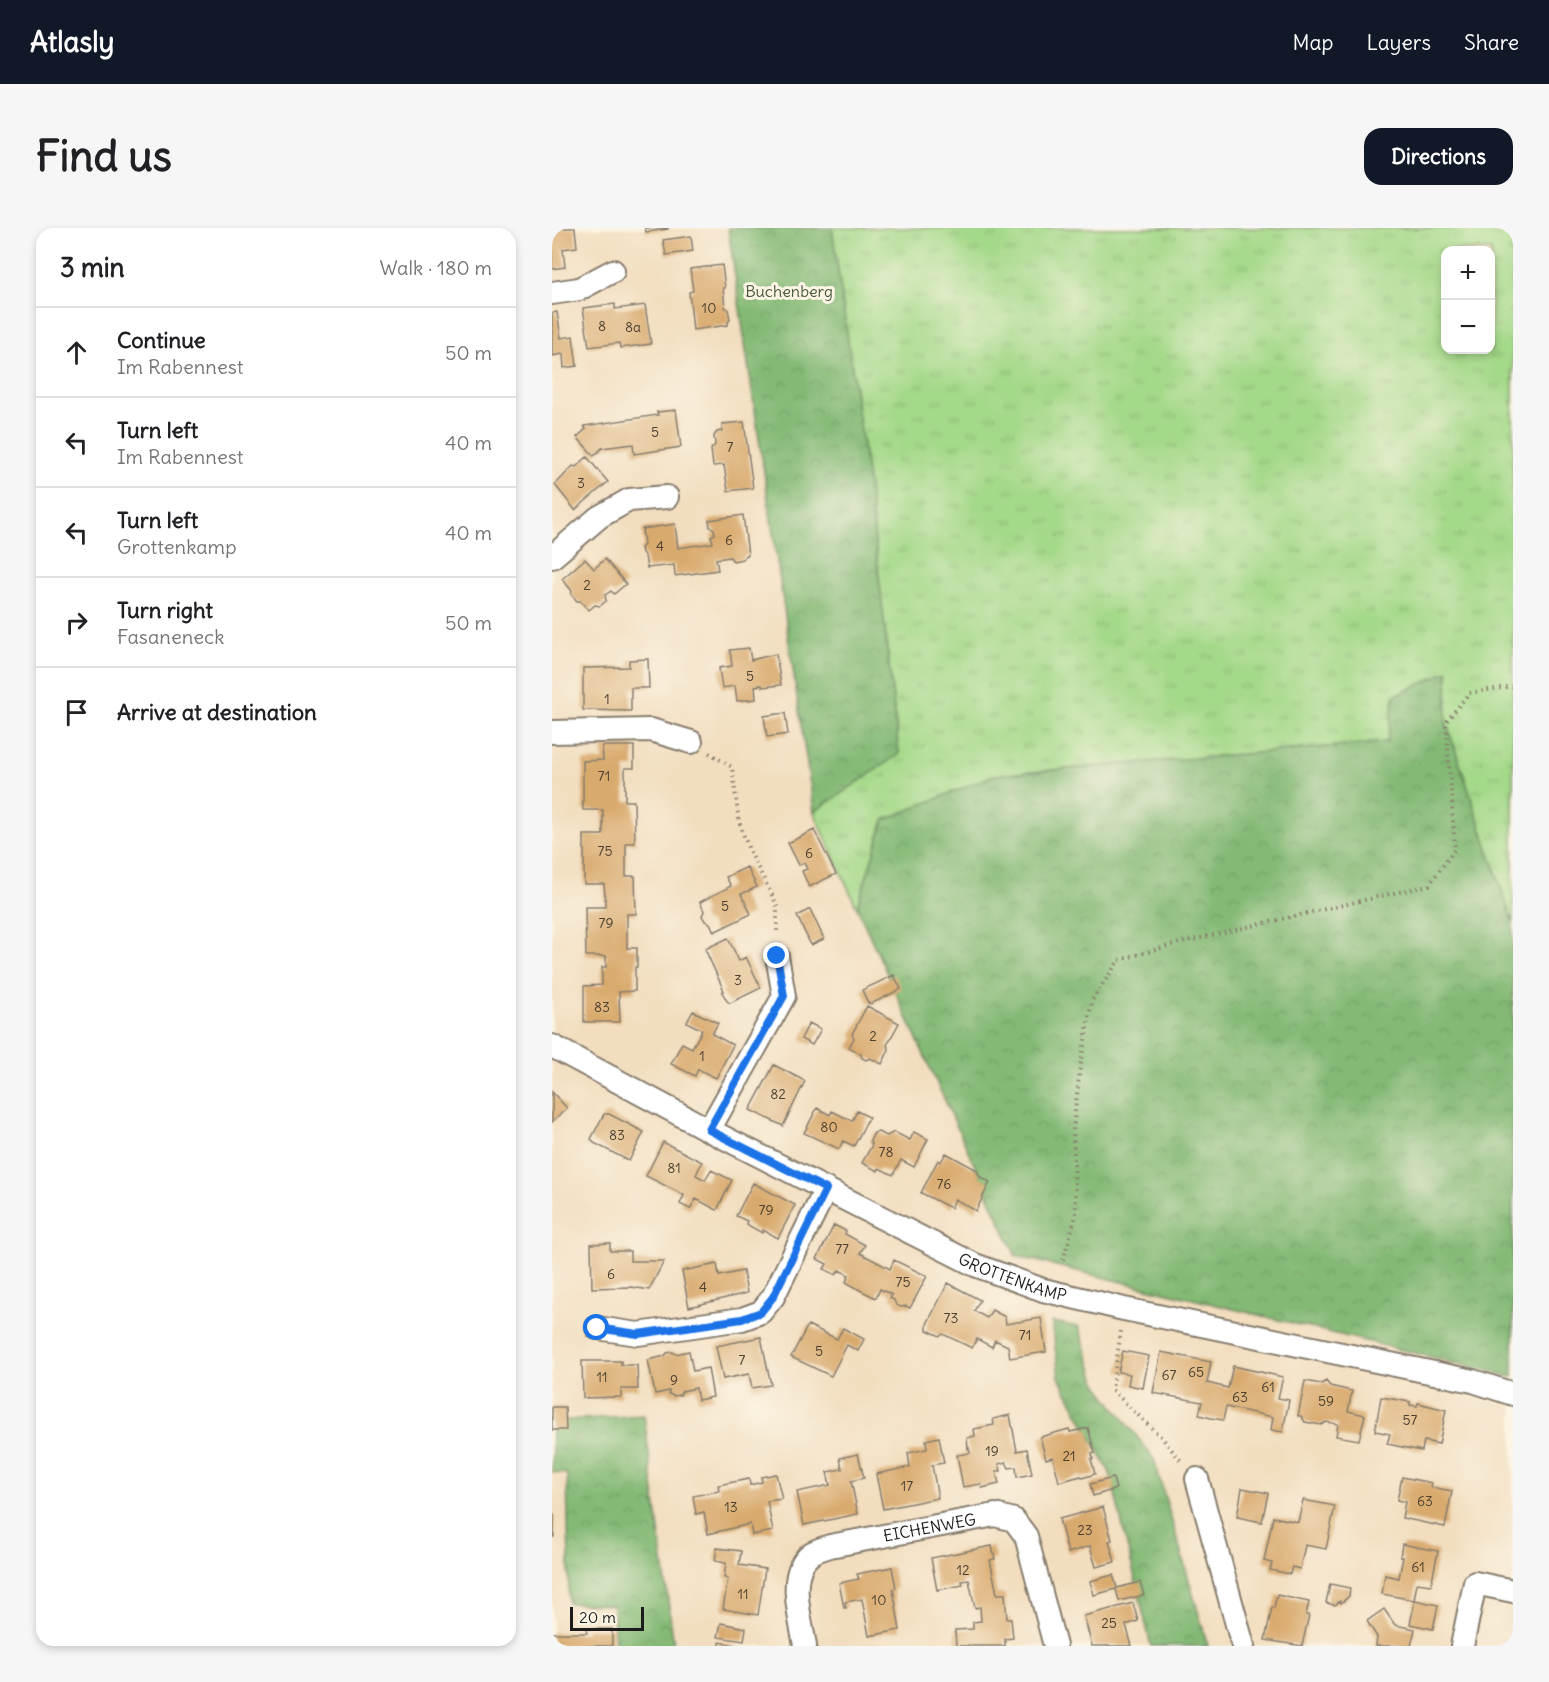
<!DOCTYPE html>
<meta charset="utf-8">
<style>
:root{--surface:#fff;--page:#f6f6f6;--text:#202124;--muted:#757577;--line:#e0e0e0;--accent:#111827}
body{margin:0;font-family:Delius,sans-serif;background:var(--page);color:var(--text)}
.controls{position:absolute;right:18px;top:18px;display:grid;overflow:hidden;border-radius:12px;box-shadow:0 3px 9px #0003}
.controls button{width:54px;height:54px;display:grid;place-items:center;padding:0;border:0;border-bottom:2px solid var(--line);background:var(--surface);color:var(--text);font:30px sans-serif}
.scale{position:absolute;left:18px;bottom:15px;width:74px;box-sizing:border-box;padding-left:6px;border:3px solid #1c1c1c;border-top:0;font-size:16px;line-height:21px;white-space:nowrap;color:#1c1c1c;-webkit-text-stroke:4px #fcf5e5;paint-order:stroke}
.stop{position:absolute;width:18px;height:18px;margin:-14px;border:4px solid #1a73e8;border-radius:50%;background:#fff}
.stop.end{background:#1a73e8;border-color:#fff;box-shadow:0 2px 6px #0008}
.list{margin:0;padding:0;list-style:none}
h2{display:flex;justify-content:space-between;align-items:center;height:78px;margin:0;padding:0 24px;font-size:26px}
h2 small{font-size:20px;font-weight:400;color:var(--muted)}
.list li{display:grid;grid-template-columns:39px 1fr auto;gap:18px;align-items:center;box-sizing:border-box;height:90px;padding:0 24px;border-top:2px solid var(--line)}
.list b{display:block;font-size:22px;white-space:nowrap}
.list p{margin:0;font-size:20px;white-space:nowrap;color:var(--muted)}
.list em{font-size:20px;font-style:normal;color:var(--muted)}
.icon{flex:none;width:33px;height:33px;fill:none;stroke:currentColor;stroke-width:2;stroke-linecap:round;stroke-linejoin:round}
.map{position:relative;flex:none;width:961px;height:1418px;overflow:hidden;border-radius:18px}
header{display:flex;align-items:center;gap:36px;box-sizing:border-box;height:84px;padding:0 30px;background:var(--accent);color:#fff}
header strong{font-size:28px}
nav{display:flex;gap:33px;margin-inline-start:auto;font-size:21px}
.intro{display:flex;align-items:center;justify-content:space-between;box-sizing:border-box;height:144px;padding:0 36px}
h1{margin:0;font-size:42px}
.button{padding:15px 27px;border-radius:18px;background:var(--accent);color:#fff;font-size:21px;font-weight:700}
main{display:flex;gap:36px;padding:0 36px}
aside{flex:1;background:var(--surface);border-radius:18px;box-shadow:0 3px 9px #0003}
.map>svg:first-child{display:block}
</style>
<header>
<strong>Atlasly</strong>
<nav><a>Map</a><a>Layers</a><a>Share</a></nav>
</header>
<div class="intro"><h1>Find us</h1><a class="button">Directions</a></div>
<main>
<aside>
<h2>3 min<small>Walk · 180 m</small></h2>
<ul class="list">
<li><svg class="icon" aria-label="ahead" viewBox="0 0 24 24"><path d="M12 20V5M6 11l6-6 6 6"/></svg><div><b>Continue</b><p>Im Rabennest</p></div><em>50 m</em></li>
<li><svg class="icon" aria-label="left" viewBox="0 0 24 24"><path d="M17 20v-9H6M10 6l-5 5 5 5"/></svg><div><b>Turn left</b><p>Im Rabennest</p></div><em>40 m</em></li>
<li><svg class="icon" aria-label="left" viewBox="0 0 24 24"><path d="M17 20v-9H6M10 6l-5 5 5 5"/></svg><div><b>Turn left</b><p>Grottenkamp</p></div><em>40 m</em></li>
<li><svg class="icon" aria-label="right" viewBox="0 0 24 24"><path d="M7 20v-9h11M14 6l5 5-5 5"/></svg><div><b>Turn right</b><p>Fasaneneck</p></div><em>50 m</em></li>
<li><svg class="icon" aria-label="arrive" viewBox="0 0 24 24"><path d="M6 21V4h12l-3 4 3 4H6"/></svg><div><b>Arrive at destination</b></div></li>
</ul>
</aside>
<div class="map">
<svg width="961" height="1418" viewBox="0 0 961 1418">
<defs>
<pattern id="grass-tufts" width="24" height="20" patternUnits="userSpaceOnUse" patternTransform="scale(1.5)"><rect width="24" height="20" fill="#a4d989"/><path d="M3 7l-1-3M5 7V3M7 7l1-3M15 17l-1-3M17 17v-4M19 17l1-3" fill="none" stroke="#8dba76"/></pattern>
<pattern id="forest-crowns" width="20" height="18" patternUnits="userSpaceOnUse" patternTransform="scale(1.5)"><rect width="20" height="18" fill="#83b975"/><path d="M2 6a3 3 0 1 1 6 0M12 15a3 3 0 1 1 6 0" fill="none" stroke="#719e65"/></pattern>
</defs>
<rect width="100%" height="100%" fill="#fcf5e5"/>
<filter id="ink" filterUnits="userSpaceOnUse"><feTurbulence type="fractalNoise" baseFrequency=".0167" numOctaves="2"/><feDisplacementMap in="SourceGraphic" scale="12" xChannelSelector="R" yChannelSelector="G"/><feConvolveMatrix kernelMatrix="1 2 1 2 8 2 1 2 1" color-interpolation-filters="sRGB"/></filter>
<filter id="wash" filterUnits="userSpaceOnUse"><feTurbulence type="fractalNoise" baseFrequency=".008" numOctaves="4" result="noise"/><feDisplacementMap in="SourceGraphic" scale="24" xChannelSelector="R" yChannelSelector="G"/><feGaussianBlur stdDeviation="1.35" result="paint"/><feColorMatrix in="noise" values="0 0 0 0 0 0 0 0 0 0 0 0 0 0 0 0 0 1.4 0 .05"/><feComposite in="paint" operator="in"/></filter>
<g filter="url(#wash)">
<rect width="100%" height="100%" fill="#f2debf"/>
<!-- grass -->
<path fill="url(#grass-tufts)" stroke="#607a52" stroke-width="1.5" fill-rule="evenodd" d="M280,0h681v696l-67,-202 2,-50 -60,70 -393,33 -111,45 -27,88 -43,-96 85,-58 -30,-266zM894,22h45v100h-45z"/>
<!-- forest -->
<path fill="url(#forest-crowns)" stroke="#506a48" stroke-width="1.5" d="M176,0h104l37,260 30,266 -85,58z
M896,443l-2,51 67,202v453l-497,-121 -159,-348 27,-88 111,-45 392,-33 7,-46z
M500,1094l27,5 18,57 57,75 54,187h-57l-41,-173 -51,-96z
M92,1187l30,231h-59l-2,-41 -45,-2 1,-34 -2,-95 -15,-2v-51z"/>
<g id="blocks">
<!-- building -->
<path fill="#d9aa6e" d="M2,0h21l2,19 -14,2 2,18 -13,2v-36h3z
M93,0h23v1l-22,3z
M139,8l2,15 -27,4 -3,-15z
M170,37l3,23h-2l2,19 3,2 2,10 -2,3v3l-35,5 -4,-38 4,-1 -3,-22z
M63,76v5l30,-4 6,39 -31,4 -1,-5 -30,4 -6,-39z
M5,84l4,26 12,-2 4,30 -13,2 -1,-14 -11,2v-43z
M124,182l5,37 -47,7 -1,-10 -31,4 -8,8 -17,-19 9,-8 -2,-3 74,-11 -1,-3z
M192,194l9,66 -25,3 -4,-26 -11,1 -2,-17 4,-4 -1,-9 3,-4 5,-1v-7z
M35,229l21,25 -33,28 -20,-25 18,-19 3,1z
M191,287l5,40 -3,1 -2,3 -10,2 -3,-4 -14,2 2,11 -43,6 -1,-11 -27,3 -2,-12 -3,-3 -1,-5 3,-3 -2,-16 33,-5 3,24 35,-5 -2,-7 4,-2 -1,-5 -4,-2 -1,-7z
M33,331l9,10 11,-10 21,25 -12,10 -3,-3 -6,4 1,6 -6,5 -5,-1 -6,5 -9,-9h-3l-6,-7 1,-3 -10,-12z
M197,420l2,12 25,-6 5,31 -19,2v-2l-7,1 1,13 -19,2 -2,-15 -13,2 -3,-20 13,-2 -2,-16z
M96,431l1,29h-18v23l-48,-1v-42l46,-1v-7z
M233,485l3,21 -21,3 -3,-21z
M50,518h32v22h-9v33h9l1,42h-9v33h9l1,38h-9v34h10v19h-2v24l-16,1 1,30h-36v-36l18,-1v-18h4v-11h-20l-1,-49h20v-11l-1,-12h-20v-49h19v-25h-20v-49l20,-1z
M262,602l22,44 -27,13 -7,-16 5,-2 -3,-6 -5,2 -11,-22z
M195,639l10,20 -16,7 10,20 -37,18 -4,-9 -5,-2 -3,-5 2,-5 -4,-9 31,-16 -5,-9z
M258,681l14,30 -13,6 -14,-29z
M176,710l11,23 7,-4 15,31 -31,15 -3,-2 -5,-9 2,-1 -19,-42z
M342,747l7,14 -30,15 -3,-1 -6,-13z
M315,778l32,17 -12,22 2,5 -7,14 -12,-6 -4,2 -4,-2 -1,-4 -12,-7 5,-9 -2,-4z
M141,783l25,12 -6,11 21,11 -17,33 -18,-9 -3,7 -24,-12 11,-21 10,5 10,-18 -15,-8z
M257,795l12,6 -9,16 -11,-6z
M222,837l31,16 -22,45 -33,-16z
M0,864l15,16 -15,14z
M265,880l13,7 2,-4 20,10 5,-10 12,6 -15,29 -11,-5 -4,8 -35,-16z
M52,886h5l35,18 -15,29 -35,-18 -3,-4z
M326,904l9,4 7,-4 16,8 4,-8 14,7 -14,28 -13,-7 -8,15 -14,-7 -1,3 -16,-8 10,-18 -2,-4 4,-8z
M111,914l39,20 -6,13 9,5 6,-10 21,10 -15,30 -21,-11 -6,10 -10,-5 4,-9 -38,-19z
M394,925l31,17 3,7 10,5 -14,29 -21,-12 -4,9 -30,-15 17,-33 2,2 2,-2z
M201,955l42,22 -17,33 -15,-8 -1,3 -16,-9 1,-3 -11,-5z
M282,997l12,6 -1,3 20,11 -5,8 30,16 4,-9 33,16 -17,32 -4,-2 -5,1 -5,-2 -2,-5 -4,-2 2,-3 -12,-6 -4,9 -16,-8 -14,-8 3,-7 -10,-5 -3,5 -12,-6 3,-5 -10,-5z
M58,1015v8h20v10h34l-15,29 -18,-3 -39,1 -1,-44z
M165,1036l2,12 24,-5 4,22 -58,14 -7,-36z
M396,1055l32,17 -6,11 13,7 5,-8 13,7 1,7 35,-6 5,34 -36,6 -2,-12 -13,-6 -3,7 -15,-8 -5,9 -29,-14 -3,2 -13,-6v-6z
M256,1097l29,14 6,-11 21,11 -6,12 -11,-6 -16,31 -40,-19z
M209,1109l10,48 -19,3 -3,-14 -26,5 -7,-33z
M137,1123l4,20 15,-3 5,29 -15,3 -2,-12 -14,3 -2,4 -7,1 -4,-2v-3l-14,3 -7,-34 17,-4 2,-3 6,-1 3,2z
M571,1123l26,5 -6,32 -15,-3 2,-11 -12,-2z
M609,1124l50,10 -4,21 21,5 5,-22 50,11 -5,21 11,2 -6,32 -12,-2 2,-13 -47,-10 -3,13 -12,-2 -12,-3 3,-13 -49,-9z
M30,1133h39v4h16l1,24h-17v8l-38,1z
M753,1153l16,3 5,-3 4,5 22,5 -4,20 17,4 -6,25 -23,-4 2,-12 -12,-2 -5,3 -16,-3 -4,-6h-3z
M829,1169l29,5v3l7,1 1,-3 28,7 -7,34 -15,-3 -2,10 -35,-7 3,-10 -15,-3z
M0,1179h13l1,23h-14z
M458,1187l7,36 10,-2 5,25 -15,3 -1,-10 -7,1 -3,-6 -7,2 2,7h-5l3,13 -17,4 -1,-4 -18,3 -6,-32 13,-2 -1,-5 -1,1 -1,-11 8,-2 -1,-7 20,-4 -1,-6z
M536,1200l7,25 -3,1 1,5h-2l4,15 -13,4 -1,-2 -22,6 -6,-25 -7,2 -6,-22 29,-8 1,3z
M387,1209l5,26 -12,2 6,33 -55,11 -7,-35 34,-7 -2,-14 19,-4 -1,-9z
M306,1226l6,24 -13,3 7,33 -54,11 -7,-33 33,-7 -3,-13 15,-3 -2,-11z
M224,1246l6,25 -15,2 6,30 -21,4 -2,-11 -42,10 -4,-22 -8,2 -3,-18 26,-5 -1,-6 31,-6 1,6 12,-3 -1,-5z
M850,1249l30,6 -1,4 21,4 -7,36 -43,-9 3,-16 -8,-2z
M561,1250l3,11 -23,7 -3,-12z
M690,1260l26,5 -6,29 -25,-5z
M751,1272l32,6 -9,43 -21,-4 -5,24 -8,-2 -2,7 -20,-4 2,-7 -8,-2 9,-44 25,5z
M551,1279l9,33 -3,1 6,21 -19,5 -6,-21 -22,7 -9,-34z
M0,1287h2v22h-2z
M850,1316l36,7 -7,34 -14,-2 -3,17 -32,-6 3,-19 14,3 4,-21h-3z
M440,1318l3,13 -5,1 7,34h8l2,25h4l2,19 -8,1v7h-49l-1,-16 18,-1v-7l8,-1 -1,-14 -5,1 -6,-28 -7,1 1,4 -26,5 -6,-32z
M165,1320l24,3 -2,14 26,4 -7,46 -35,-6 5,-30 -4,-1 2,-15 -11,-2z
M340,1339l4,21 -3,1 7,41 -31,6 -7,-37 -17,3 1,6h-2l-5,-25 20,-4 -2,-5z
M561,1347l4,13 23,-6 4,13 -25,6 -3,-12 -22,6 -4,-14z
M778,1356l20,4 -1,8 -8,7 -1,-2 -5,4 -9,-2z
M725,1367l32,7 -3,13h3l-7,31 -37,-6 7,-33 2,1z
M863,1372l23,5 -5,24 -23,-5z
M581,1375l5,18 -12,4 6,21h-40l-8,-30z
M832,1381l11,16 20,4 -4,17h-35l1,-9 -10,-16z
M169,1395l25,5 -2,13 -26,-4z
M35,1401h25v17h-60v-13h35z
M168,1414l15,3v1h-15z"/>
</g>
</g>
<g filter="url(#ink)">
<use href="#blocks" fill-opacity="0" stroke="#877d6e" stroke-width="1.5"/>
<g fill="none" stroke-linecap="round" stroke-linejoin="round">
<defs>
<g id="minor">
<path d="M0,65l27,-4 34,-18"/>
<path d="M0,329l47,-40 30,-17 38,-3"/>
<path d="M0,504l99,-2 40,12"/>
<path id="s1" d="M0,818l157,84 266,135 68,25 81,19 349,72 40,13"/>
<path d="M157,902l75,-134 -7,-40"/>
<path d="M45,1100l41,6 104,-15 19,-7 12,-15 53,-108"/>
<path d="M645,1251l46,167"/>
<path id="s2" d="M253,1418c-4,-27 -20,-74 7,-93 5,-3 12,-5 18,-7l165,-31 19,5 12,16 29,110"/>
<path d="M910,1418l13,-63 38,8"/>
</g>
</defs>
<!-- minor casing -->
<use href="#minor" stroke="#877d6e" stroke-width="26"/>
<!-- path -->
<path stroke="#877d6e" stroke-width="4" stroke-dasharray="1.5 4.5" stroke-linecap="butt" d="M157,525l23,14 7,55 10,28 28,55v29
M511,1032l13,-45 -3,-85 7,-62 12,-68 27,-40 64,-18 246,-57 26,-36 -9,-127 23,-29 44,-7
M569,1103l-9,59 50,48 20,24"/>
<!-- minor -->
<use href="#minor" stroke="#fff" stroke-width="22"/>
</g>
</g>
<g fill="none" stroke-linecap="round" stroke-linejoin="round" filter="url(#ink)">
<!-- route -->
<path stroke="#1a73e8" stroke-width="8" d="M45,1100l41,6 104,-15 19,-7 12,-15 53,-108 -117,-59 75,-134 -7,-40"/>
</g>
<g text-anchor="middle" stroke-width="6" stroke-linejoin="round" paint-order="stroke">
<!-- number labels -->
<g font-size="14" fill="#4b4030">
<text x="157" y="85">10</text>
<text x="50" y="103">8</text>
<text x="81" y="104">8a</text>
<text x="103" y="209">5</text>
<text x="178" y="224">7</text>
<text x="29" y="260">3</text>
<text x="177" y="317">6</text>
<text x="108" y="323">4</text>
<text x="35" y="362">2</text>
<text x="198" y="453">5</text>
<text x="55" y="476">1</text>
<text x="52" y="553">71</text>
<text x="53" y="628">75</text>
<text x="257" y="630">6</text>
<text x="173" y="683">5</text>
<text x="54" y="700">79</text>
<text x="186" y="757">3</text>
<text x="50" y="784">83</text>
<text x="321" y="813">2</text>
<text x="150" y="833">1</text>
<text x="226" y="871">82</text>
<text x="277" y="904">80</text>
<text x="65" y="912">83</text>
<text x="334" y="929">78</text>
<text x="122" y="945">81</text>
<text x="392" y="961">76</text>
<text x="214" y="987">79</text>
<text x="290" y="1026">77</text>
<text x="59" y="1051">6</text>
<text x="351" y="1059">75</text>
<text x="151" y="1064">4</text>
<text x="399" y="1095">73</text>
<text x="473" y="1112">71</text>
<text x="267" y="1128">5</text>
<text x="190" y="1137">7</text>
<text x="644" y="1149">65</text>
<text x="617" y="1152">67</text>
<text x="50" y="1154">11</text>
<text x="122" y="1157">9</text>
<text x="716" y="1164">61</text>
<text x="688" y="1174">63</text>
<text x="774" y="1178">59</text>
<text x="858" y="1197">57</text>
<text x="440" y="1228">19</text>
<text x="517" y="1233">21</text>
<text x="355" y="1263">17</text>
<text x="873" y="1278">63</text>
<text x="179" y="1284">13</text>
<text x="533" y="1307">23</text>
<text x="866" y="1344">61</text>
<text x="411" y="1347">12</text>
<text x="191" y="1371">11</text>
<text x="327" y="1377">10</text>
<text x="557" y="1400">25</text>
</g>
<!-- park labels -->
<g font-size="16" fill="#45553d" stroke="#fcf5e5">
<text x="237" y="69">Buchenberg</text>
</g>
<!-- street labels -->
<g font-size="16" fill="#1c1c1c" stroke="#fcf5e5">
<text dy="6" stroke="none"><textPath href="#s1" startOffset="516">GROTTENKAMP</textPath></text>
<text dy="6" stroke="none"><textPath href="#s2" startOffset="219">EICHENWEG</textPath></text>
</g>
</g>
</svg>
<div class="controls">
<button>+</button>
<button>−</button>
</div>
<div class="scale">20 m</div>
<div class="stop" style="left:45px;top:1100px"></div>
<div class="stop end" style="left:225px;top:728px"></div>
</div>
</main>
